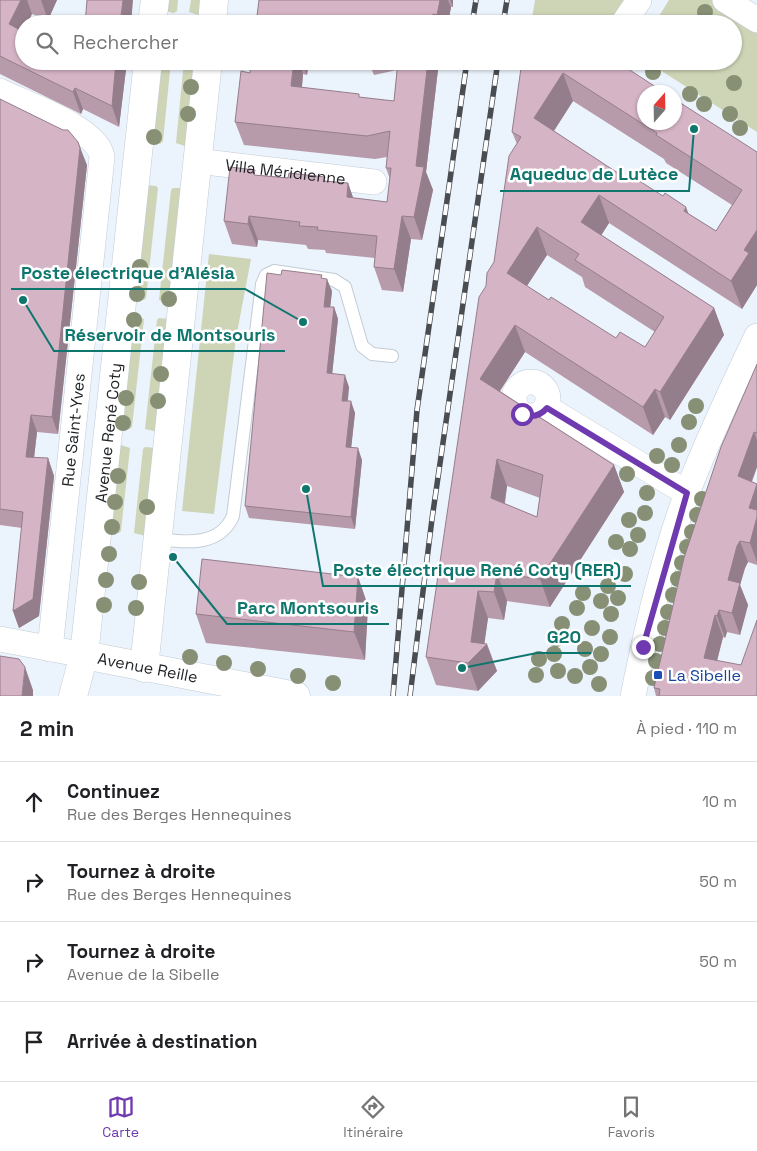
<!DOCTYPE html>
<html lang="fr">
<meta charset="utf-8">
<style>
:root{--surface:#fff;--page:#f2f2f2;--text:#202124;--muted:#757577;--line:#e0e0e0;--accent:#6f39b0}
body{margin:0;font-family:"Space Grotesk",sans-serif;background:var(--page);color:var(--text)}
.compass{position:absolute;left:637px;top:85px;width:45px;height:45px;border-radius:50%;background:var(--surface);box-shadow:0 1px 4px #0004;rotate:20deg}
.stop{position:absolute;width:15px;height:15px;margin:-11px;border:4px solid #6f39b0;border-radius:50%;background:#fff}
.stop.end{background:#6f39b0;border-color:#fff;box-shadow:0 1px 5px #0008}
.list{margin:0;padding:0;list-style:none}
h2{display:flex;justify-content:space-between;align-items:center;height:65px;margin:0;padding:0 20px;font-size:21px}
h2 small{font-size:16px;font-weight:400;color:var(--muted)}
.list li{display:grid;grid-template-columns:32px 1fr auto;gap:15px;align-items:center;box-sizing:border-box;height:80px;padding:0 20px;border-top:1px solid var(--line)}
.list b{display:block;font-size:19px;white-space:nowrap}
.list p{margin:0;font-size:16px;white-space:nowrap;color:var(--muted)}
.list em{font-size:16px;font-style:normal;color:var(--muted)}
.icon{flex:none;width:28px;height:28px;fill:none;stroke:currentColor;stroke-width:2;stroke-linecap:round;stroke-linejoin:round}
.map{position:relative;flex:none;width:757px;height:696px;overflow:hidden}
.search{position:absolute;background:var(--surface);box-shadow:0 1px 4px #0004;left:15px;right:15px;top:15px;height:55px;display:flex;align-items:center;gap:12px;box-sizing:border-box;padding:0 18px;border-radius:28px;color:var(--muted);font-size:19px}
.sheet{height:385px;background:var(--surface)}
nav{display:flex;justify-content:space-around;align-items:center;box-sizing:border-box;height:70px;border-top:1px solid var(--line);background:var(--surface);font-size:14px;color:var(--muted)}
nav a{display:grid;justify-items:center;gap:2px}
nav .on{color:var(--accent)}
.map>svg:first-child{display:block}
</style>
<div class="map">
<svg width="757" height="696" viewBox="0 0 757 696">
<rect width="100%" height="100%" fill="#ebf3fd"/>
<!-- green -->
<path fill="#ced4b6" d="M165,0h13l-1,11 -3,2 -10,-2z
M191,0h13l-2,16 -13,-4z
M535,0h92l-16,24h-80z
M669,0h45l43,28v104l-111,-71h87v-37h-79z
M159,61h12l-8,80 -3,3 -10,-2z
M184,61h13l-9,86 -12,-4z
M145,185l11,1 2,2 -12,110 -2,2 -11,-1z
M173,188h10l-12,115 -12,-3 12,-110z
M209,254l42,5 -15,79 -22,176 -32,-3z
M132,315l12,4 -12,108 -2,2 -10,-1z
M159,318l11,1 -12,113 -13,-3 12,-109z
M118,444l12,4 -9,83 -2,2h-11z
M145,447l11,1 -10,88 -12,-3 9,-84z"/>
<g fill="none" stroke-linecap="round" stroke-linejoin="round">
<defs>
<path id="service" d="M159,539c28,4 61,7 74,-23l29,-232 4,-9 8,-4 60,9 11,7 17,59 10,8 20,2"/>
<g id="minor">
<path d="M725,0l32,20"/>
<path d="M623,24l16,-24"/>
<path d="M0,91c25,13 98,37 102,66l-52,492"/>
<path id="s1" d="M197,161l177,21"/>
<circle cx="531" cy="399" r="17"/>
<path d="M547,408l140,85"/>
<path d="M0,639l84,16"/>
<path d="M633,696c14,-68 30,-138 54,-203 21,-54 45,-105 70,-157"/>
</g>
<g id="tertiary">
<path d="M152,24l3,-24"/>
<path d="M212,24l2,-24"/>
<path id="s2" d="M84,655l212,41"/>
<path d="M144,668l64,-607"/>
<path id="s3" d="M73,696l11,-41 64,-594"/>
</g>
</defs>
<!-- service casing -->
<use href="#service" stroke="#c3cbd4" stroke-width="14"/>
<!-- minor casing -->
<use href="#minor" stroke="#c3cbd4" stroke-width="26"/>
<!-- tertiary casing -->
<use href="#tertiary" stroke="#c3cbd4" stroke-width="29"/>
<!-- service -->
<use href="#service" stroke="#fff" stroke-width="12"/>
<!-- minor -->
<use href="#minor" stroke="#fff" stroke-width="25"/>
<!-- tertiary -->
<use href="#tertiary" stroke="#fff" stroke-width="28"/>
<defs>
<path id="rail" d="M472,24l4,-24
M503,24l4,-24
M393,696l24,-286 50,-349
M410,696l22,-177 66,-458"/>
</defs>
<!-- rail casing -->
<use href="#rail" stroke="#494d52" stroke-width="5.5"/>
<!-- rail -->
<use href="#rail" stroke="#fff" stroke-width="4" stroke-dasharray="11" stroke-linecap="butt"/>
</g>
<!-- trees -->
<g fill="#878f75">
<circle cx="705" cy="12" r="8"/>
<circle cx="653" cy="72" r="8"/>
<circle cx="734" cy="83" r="8"/>
<circle cx="191" cy="87" r="8"/>
<circle cx="690" cy="94" r="8"/>
<circle cx="704" cy="104" r="8"/>
<circle cx="188" cy="114" r="8"/>
<circle cx="730" cy="114" r="8"/>
<circle cx="740" cy="128" r="8"/>
<circle cx="154" cy="137" r="8"/>
<circle cx="140" cy="267" r="8"/>
<circle cx="137" cy="294" r="8"/>
<circle cx="169" cy="299" r="8"/>
<circle cx="134" cy="320" r="8"/>
<circle cx="161" cy="374" r="8"/>
<circle cx="126" cy="398" r="8"/>
<circle cx="158" cy="401" r="8"/>
<circle cx="696" cy="406" r="8"/>
<circle cx="689" cy="422" r="8"/>
<circle cx="123" cy="423" r="8"/>
<circle cx="679" cy="445" r="8"/>
<circle cx="657" cy="456" r="8"/>
<circle cx="672" cy="465" r="8"/>
<circle cx="627" cy="474" r="8"/>
<circle cx="118" cy="476" r="8"/>
<circle cx="647" cy="493" r="8"/>
<circle cx="702" cy="499" r="8"/>
<circle cx="115" cy="502" r="8"/>
<circle cx="147" cy="507" r="8"/>
<circle cx="645" cy="513" r="8"/>
<circle cx="697" cy="515" r="8"/>
<circle cx="629" cy="520" r="8"/>
<circle cx="112" cy="527" r="8"/>
<circle cx="692" cy="532" r="8"/>
<circle cx="638" cy="535" r="8"/>
<circle cx="616" cy="542" r="8"/>
<circle cx="687" cy="547" r="8"/>
<circle cx="630" cy="549" r="8"/>
<circle cx="109" cy="554" r="8"/>
<circle cx="682" cy="563" r="8"/>
<circle cx="605" cy="570" r="8"/>
<circle cx="625" cy="574" r="8"/>
<circle cx="678" cy="579" r="8"/>
<circle cx="106" cy="580" r="8"/>
<circle cx="139" cy="582" r="8"/>
<circle cx="608" cy="586" r="8"/>
<circle cx="583" cy="593" r="8"/>
<circle cx="673" cy="595" r="8"/>
<circle cx="618" cy="598" r="8"/>
<circle cx="601" cy="601" r="8"/>
<circle cx="104" cy="605" r="8"/>
<circle cx="136" cy="608" r="8"/>
<circle cx="577" cy="608" r="8"/>
<circle cx="668" cy="612" r="8"/>
<circle cx="611" cy="614" r="8"/>
<circle cx="562" cy="624" r="8"/>
<circle cx="592" cy="628" r="8"/>
<circle cx="665" cy="628" r="8"/>
<circle cx="610" cy="637" r="8"/>
<circle cx="556" cy="639" r="8"/>
<circle cx="660" cy="644" r="8"/>
<circle cx="585" cy="649" r="8"/>
<circle cx="554" cy="654" r="8"/>
<circle cx="601" cy="654" r="8"/>
<circle cx="190" cy="657" r="8"/>
<circle cx="539" cy="659" r="8"/>
<circle cx="656" cy="661" r="8"/>
<circle cx="224" cy="663" r="8"/>
<circle cx="590" cy="667" r="8"/>
<circle cx="258" cy="669" r="8"/>
<circle cx="558" cy="671" r="8"/>
<circle cx="536" cy="675" r="8"/>
<circle cx="298" cy="676" r="8"/>
<circle cx="575" cy="676" r="8"/>
<circle cx="653" cy="678" r="8"/>
<circle cx="333" cy="683" r="8"/>
<circle cx="599" cy="684" r="8"/>
</g>
<!-- wall -->
<path fill="#b79baa" fill-rule="evenodd" d="M0,0h57l-9,20 -16,-6 -8,10v37h103l-8,66 -36,-18 -2,5 -81,-40z
M259,0h194v7h-2l-3,17h-192z
M251,61h188l-13,111 7,18 -11,50 -11,-1 -8,53 -21,-2 -8,-23 1,-9 -49,-5 -1,-3 -17,-1 -2,-4 -48,-5 -1,7 -25,-3 -8,-23 33,-46 91,8 5,15 34,4 3,-23 -4,-11 1,-11 -12,2 -131,-14 -9,-23 15,-49zM308,67l63,1 3,7 23,-5 -3,31 -33,-3 -59,-11 1,-13 4,1z
M565,67l79,25 113,60v133l-15,24 -133,-86 -8,12 113,73 10,27 -54,85 -5,-3 -12,18 -128,-83 -25,39 114,74 10,27 -74,115 -43,-6 -3,19 -16,-2 -4,25 13,28 -19,20 -42,-6 -10,-28 60,-371 8,-24 23,-118 -5,-12zM573,101l91,58 2,4 66,42 -16,26 -27,-17 -62,-35 -73,-48zM547,255l35,22 3,10 70,45 -10,15 -29,-9 -67,-38 -22,-14zM507,486l33,12 -3,19 -32,-13z
M0,99l87,66 -29,269 -21,-2 -3,26h14l6,18 -15,140 -20,12 -6,-17 9,-83 -22,-3z
M323,279l9,12 -2,16h4l4,12 -6,55 17,13 -1,14 7,12 -4,34 11,13 -7,69 -106,-11 -4,-12z
M757,364v103l-5,15 5,2v81l-9,-3 -3,6 -5,17 8,20 -8,30 -13,-3 -2,6 -2,-1 -6,24 40,35h-101l-2,-8z
M358,577l10,29 -3,54 -159,-17 -10,-29z"/>
<!-- shaded-wall -->
<path fill="#957e8b" d="M21,0h6l5,14 -5,10h-3v7l-7,15 -8,-22z
M41,0h16l-9,20z
M123,0h10l-2,24h-11z
M440,0h8l3,7 -3,17h-8l-3,-9z
M450,0h3v7z
M433,14l3,10h-4z
M116,61h11l-8,66 -7,-21z
M294,61h5l4,13 -3,35 -9,-23z
M302,61h4l2,6 -1,8z
M428,61h11l-13,111 7,18 -11,50 -8,-23 2,-51z
M563,73l10,28 -29,45 -10,-28z
M75,88l8,21 -2,5 -8,-22z
M78,142l9,23 -29,269 -6,-17z
M348,183l8,23 -9,-9z
M599,195l10,28 -17,27 -11,-28z
M686,207l10,27 -12,-23z
M249,216l9,24 -1,7 -9,-23z
M402,216l9,23 -8,53 -9,-23z
M537,227l10,28 -30,46 -10,-28z
M757,230v55l-15,24 -11,-28 13,-31z
M327,279l5,12 -3,28 -5,-12z
M334,307l4,12 -7,66 -4,-12z
M714,308l10,27 -54,85 -10,-28z
M515,325l10,27 -35,54 -10,-27z
M345,375l4,12 -3,26 -4,-12z
M655,389l10,28 -12,18 -10,-28z
M351,401l4,12 -5,46 -4,-12z
M31,415l6,17 -5,43 -6,-18z
M754,432l3,8v27l-12,31 -7,-22z
M358,448l4,12 -7,69 -4,-12z
M48,458l6,18 -15,140 -20,12 -6,-17z
M497,459l10,27 -6,40 -10,-28z
M614,465l10,27 -74,115 -10,-28z
M757,484v78l-7,-19 -1,-35z
M740,541l8,21 -3,6 -5,17 8,20 -8,30 -8,-22 -4,-33 9,-34z
M497,573l10,28 -3,19 -10,-28z
M358,577l10,29 -3,54 -11,-28z
M478,591l10,27 -4,29 3,-3 10,27 -19,20 -10,-28z
M719,610l8,22 -2,6 -8,-22z
M715,615l8,22 -11,43 -8,-22z
M25,667l8,23v6h-11z"/>
<!-- building -->
<path fill="#d5b4c6" stroke="#957e8b" fill-rule="evenodd" d="M0,0h21l-12,24 15,8v29h92l-4,45 -37,-18 -2,4 -73,-36z
M87,0h36l-3,24h-35z
M259,0h181l-3,15 -4,-1 -1,10h-176z
M251,61h43l-3,25 68,8v3l35,4 4,-40h30l-12,105 8,1 -10,50 -12,-1 -8,53 -20,-2 3,-31 -60,-6 1,-3 -19,-1 1,-4 -51,-6 -1,8 -24,-3 6,-54 25,3 -1,5 34,3 1,-5 36,4 -1,4 24,2 -1,14 40,5 4,-34h-5l4,-37 -23,5 -132,-14 6,-51 9,2z
M522,61h34l9,6 4,-6h47l46,30v1h-18v30h30v-20h5l78,50v78l-13,20 5,3 -18,28 -132,-86 -18,27 133,86 -54,84 -5,-3 -12,18 -128,-82 -35,54 134,86 -74,114 -43,-6 -3,19 -16,-1 -7,51 16,2 -19,19 -42,-6 53,-360 7,-11 1,-13 7,-11 15,-106 12,-19 -9,-5zM563,73l94,60 -1,2 86,55 -26,41 -32,-20 2,-4 -21,-14 -2,3 -33,-21 -3,4 -93,-61zM537,227l42,27 -4,6 89,57 -19,30 -25,-15 -4,6 -65,-41 -2,3 -42,-27zM497,459l46,16 -6,42 -46,-19z
M0,99l63,31h5l10,12 2,6 -28,269 -21,-2 -5,42 22,1 -15,141 -20,12 10,-99 -23,-3z
M282,270l40,5 -1,3 6,1 -3,28h10l-7,66 18,2 -3,26h9l-5,46 12,1 -7,69 -106,-11 22,-233 14,2z
M757,364v69l-3,-1 -16,44 19,8 -8,24 8,2v7l-7,26 -10,-2 -3,5 -9,34 12,3 -8,30 -13,-3 -2,6 -2,-1 -11,43 37,7 16,-45v76h-98l1,-7 -6,-1 30,-130 37,-111z
M202,559l156,18 -4,55 -158,-18z
M0,656l19,3 6,8 -3,29h-22z"/>
<g fill="none" stroke-linecap="round" stroke-linejoin="round">
<!-- route -->
<path stroke="#6f39b0" stroke-width="6" d="M522,414c10,4 18,2 25,-6l140,85 -44,154"/>
</g>
<!-- markers -->
<rect fill="#1a4fb4" stroke="#fff" stroke-width="2" x="653" y="670" width="10" height="10" rx="2.5"/>
<g text-anchor="middle" stroke-width="5" stroke-linejoin="round" paint-order="stroke">
<!-- street labels -->
<g font-size="16" fill="#1f2225" stroke="#fff">
<text dy="6" stroke="none"><textPath href="#s1" startOffset="89">Villa Méridienne</textPath></text>
<text transform="translate(73 430) rotate(-84)" y="6">Rue Saint-Yves</text>
<text dy="6" stroke="none"><textPath href="#s3" startOffset="266">Avenue René Coty</textPath></text>
<text dy="6" stroke="none"><textPath href="#s2" startOffset="65">Avenue Reille</textPath></text>
</g>
<!-- transit labels -->
<g font-size="16" fill="#164399" stroke="#fff" text-anchor="start">
<text x="668" y="681">La Sibelle</text>
</g>
</g>
<!-- callouts -->
<path fill="none" stroke="#0f766e" stroke-width="2" d="M694 129L689 191H500M303 322L245 289H11M23 300L54 351H285M306 489L323 586H631M173 557L227 624H389M462 668L537 653H591"/>
<g fill="#0f766e" stroke="#fff" stroke-width="2">
<circle cx="694" cy="129" r="5"/>
<circle cx="303" cy="322" r="5"/>
<circle cx="23" cy="300" r="5"/>
<circle cx="306" cy="489" r="5"/>
<circle cx="173" cy="557" r="5"/>
<circle cx="462" cy="668" r="5"/>
</g>
<g font-size="18" text-anchor="middle" font-weight="bold" fill="#0f766e" stroke="#fff" stroke-width="5" stroke-linejoin="round" paint-order="stroke">
<text x="594" y="180">Aqueduc de Lutèce</text>
<text x="128" y="279">Poste électrique d'Alésia</text>
<text x="170" y="341">Réservoir de Montsouris</text>
<text x="477" y="576">Poste électrique René Coty (RER)</text>
<text x="308" y="614">Parc Montsouris</text>
<text x="564" y="643">G20</text>
</g>
</svg>
<svg class="compass" viewBox="-18 -18 36 36"><path d="M0-13l5 13h-10z" fill="#e53935"/><path d="M0 13l5-13h-10z" fill="#757577"/></svg>
<div class="stop" style="left:522px;top:414px"></div>
<div class="stop end" style="left:643px;top:647px"></div>
<div class="search"><svg class="icon" aria-label="search" viewBox="0 0 24 24"><circle cx="10" cy="10" r="6"/><path d="M15 15l6 6"/></svg>Rechercher</div>
</div>
<section class="sheet">
<h2>2 min<small>À pied · 110 m</small></h2>
<ul class="list">
<li><svg class="icon" aria-label="ahead" viewBox="0 0 24 24"><path d="M12 20V5M6 11l6-6 6 6"/></svg><div><b>Continuez</b><p>Rue des Berges Hennequines</p></div><em>10 m</em></li>
<li><svg class="icon" aria-label="right" viewBox="0 0 24 24"><path d="M7 20v-9h11M14 6l5 5-5 5"/></svg><div><b>Tournez à droite</b><p>Rue des Berges Hennequines</p></div><em>50 m</em></li>
<li><svg class="icon" aria-label="right" viewBox="0 0 24 24"><path d="M7 20v-9h11M14 6l5 5-5 5"/></svg><div><b>Tournez à droite</b><p>Avenue de la Sibelle</p></div><em>50 m</em></li>
<li><svg class="icon" aria-label="arrive" viewBox="0 0 24 24"><path d="M6 21V4h12l-3 4 3 4H6"/></svg><div><b>Arrivée à destination</b></div></li>
</ul>
</section>
<nav>
<a class="on"><svg class="icon" aria-label="map" viewBox="0 0 24 24"><path d="M3 6l6-2 6 2 6-2v14l-6 2-6-2-6 2zM9 4v14M15 6v14"/></svg>Carte</a>
<a><svg class="icon" aria-label="directions" viewBox="0 0 24 24"><path d="M12 3l9 9-9 9-9-9zM9 14v-3h6M13 9l2 2-2 2"/></svg>Itinéraire</a>
<a><svg class="icon" aria-label="saved" viewBox="0 0 24 24"><path d="M7 4h10v16l-5-4-5 4z"/></svg>Favoris</a>
</nav>
